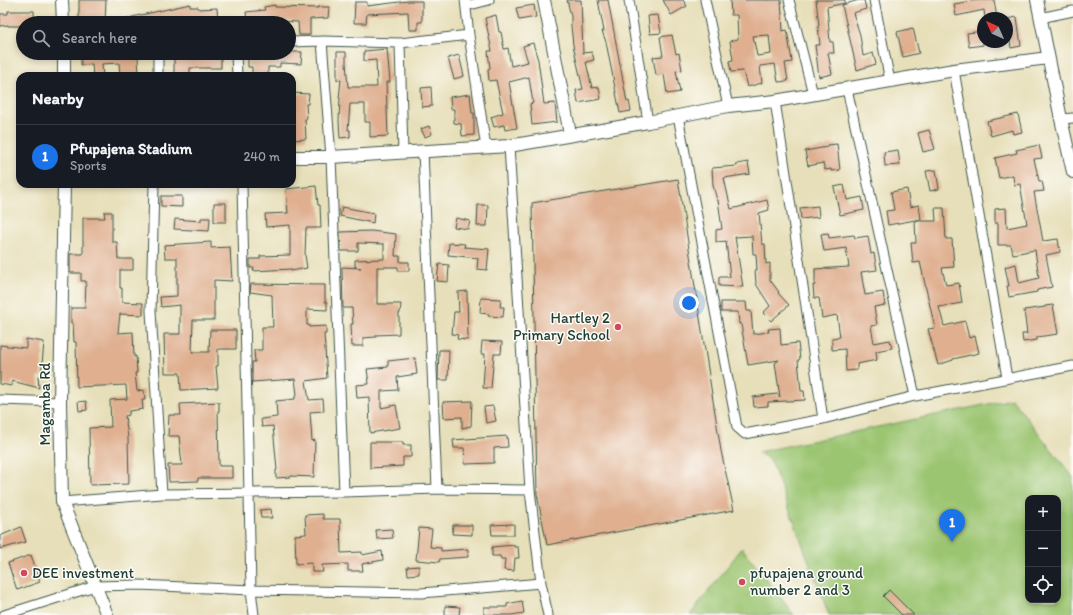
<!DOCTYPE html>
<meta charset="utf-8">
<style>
:root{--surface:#171b24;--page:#20242c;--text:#f1f3f6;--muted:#9ea1a6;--line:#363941;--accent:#1a73e8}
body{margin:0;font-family:Itim,sans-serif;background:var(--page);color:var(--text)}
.controls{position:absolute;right:12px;bottom:12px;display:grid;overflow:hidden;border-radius:8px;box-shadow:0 2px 6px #0003}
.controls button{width:36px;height:36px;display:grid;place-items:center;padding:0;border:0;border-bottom:1px solid var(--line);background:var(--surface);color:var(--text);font:20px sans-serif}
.compass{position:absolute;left:977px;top:12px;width:36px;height:36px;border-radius:50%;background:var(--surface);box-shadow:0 2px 6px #0003;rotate:315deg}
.you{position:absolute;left:689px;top:303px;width:14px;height:14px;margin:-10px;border:3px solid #fff;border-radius:50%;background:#1a73e8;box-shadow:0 0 0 6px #1a73e833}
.badge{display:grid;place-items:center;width:26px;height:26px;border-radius:50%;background:var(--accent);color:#fff;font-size:13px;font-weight:700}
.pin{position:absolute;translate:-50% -33px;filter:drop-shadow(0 1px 2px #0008)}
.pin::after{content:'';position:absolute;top:21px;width:14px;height:12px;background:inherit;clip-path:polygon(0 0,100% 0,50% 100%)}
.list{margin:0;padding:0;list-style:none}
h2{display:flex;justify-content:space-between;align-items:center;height:52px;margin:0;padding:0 16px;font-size:17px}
h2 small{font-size:13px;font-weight:400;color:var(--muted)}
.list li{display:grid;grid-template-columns:26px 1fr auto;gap:12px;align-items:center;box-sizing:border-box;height:64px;padding:0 16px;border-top:1px solid var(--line)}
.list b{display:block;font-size:15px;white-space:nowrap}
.list p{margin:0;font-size:13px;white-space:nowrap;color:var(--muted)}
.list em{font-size:13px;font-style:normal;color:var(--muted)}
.icon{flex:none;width:22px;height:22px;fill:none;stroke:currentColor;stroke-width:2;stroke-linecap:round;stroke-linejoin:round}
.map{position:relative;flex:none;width:1073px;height:615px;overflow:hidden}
.search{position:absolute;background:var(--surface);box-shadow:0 2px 6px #0003;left:16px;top:16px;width:280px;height:44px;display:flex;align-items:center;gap:10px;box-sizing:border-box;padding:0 14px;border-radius:22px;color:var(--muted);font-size:15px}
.panel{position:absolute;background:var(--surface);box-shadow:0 2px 6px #0003;left:16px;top:72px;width:280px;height:116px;border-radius:12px}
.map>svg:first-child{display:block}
</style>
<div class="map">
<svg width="1073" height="615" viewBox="0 0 1073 615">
<rect width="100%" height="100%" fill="#fdfcf7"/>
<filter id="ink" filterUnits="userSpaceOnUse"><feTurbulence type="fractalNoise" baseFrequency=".025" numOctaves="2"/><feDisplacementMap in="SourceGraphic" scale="8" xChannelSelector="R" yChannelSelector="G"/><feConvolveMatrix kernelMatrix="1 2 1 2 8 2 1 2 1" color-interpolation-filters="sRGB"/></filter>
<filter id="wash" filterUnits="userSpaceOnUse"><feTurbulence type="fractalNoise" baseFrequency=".012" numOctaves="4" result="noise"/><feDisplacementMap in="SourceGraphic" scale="16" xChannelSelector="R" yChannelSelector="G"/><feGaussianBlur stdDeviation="0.9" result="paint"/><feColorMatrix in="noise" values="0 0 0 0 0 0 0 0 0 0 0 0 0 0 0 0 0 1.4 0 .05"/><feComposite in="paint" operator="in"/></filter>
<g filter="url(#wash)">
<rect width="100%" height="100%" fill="#e7dfb9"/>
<!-- green -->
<path fill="#9bc571" stroke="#5d8152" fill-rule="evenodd" d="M1012,399l61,78v138h-244l-58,-154 -13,-9zM1028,498h30v102h-30z
M742,548l52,67h-104z"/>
<g id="blocks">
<!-- building -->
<path fill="#dfaf8f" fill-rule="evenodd" d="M79,0h27l-1,23h-26z
M567,0h14l2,53 9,-1 2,8 -8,2 6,26 7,-1 2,12 -23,4 -2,-13 7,-1 -10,-44 -2,-19v-10z
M598,0h10l19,102 2,-1 2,10 -11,2 -14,-71 -4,-11h2z
M663,0h20l4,6 -16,9z
M730,0h51l2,31 4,-1 5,32 -7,1 3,18 -10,1 -3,-18 -15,2 2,17 -15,4 -4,-16 -12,1 -2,-11 4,-1 -3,-19 8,-2 -1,-24h-6zM769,35l2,19 -14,2 -4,-20z
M816,0h29v3l-18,4 3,35h3l1,11h-6l4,21 -13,3 -4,-32h5l-2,-19 1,-1z
M859,0h5l2,9 -13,4 7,22 3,21 10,-3 3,11 -19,6 -15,-65z
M978,0h16l3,18h-12l-1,-8 -28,6 -2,-12z
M408,1h14v21h-4v8h-9l-1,-18 -41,2 -1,9h-12l1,-21h12v4z
M190,4v3h8l1,2 18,-1 1,15h-99v-3z
M275,5v2l43,1v-1h11l-1,11 -18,1v16h-11l-1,-13 -21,-1v2h-10l-1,-5 -19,2 -1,-8 19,-2 -1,-3z
M534,5l2,12 -17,3 -3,-12z
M8,11h26v12h-11v3h-15v-1l-8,1v-12h8z
M496,15l3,17h2l3,17 4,-1 3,18 17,-4 -5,-16 10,-3 5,17 6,44 11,-1 2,19 -25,3 -2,-21 3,-1 -4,-26 -20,5 8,46 -12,2 -1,-5 -10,2 -3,-10 12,-4 -7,-33 -7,1 -1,-12 2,-1 -2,-17h4l-7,-33z
M658,15l3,18 -11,1 -2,-18z
M1017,17l4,29 -10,2 -4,-29z
M913,28l6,25 -16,4 -6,-25z
M983,31v14l-14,2 -2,-14z
M672,35l4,19 3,-1 3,17 -6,1 4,21 -13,2 -3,-20 -8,1 -3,-18 10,-1 -3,-19z
M387,49l3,33h-4l2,54 -18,1v-15h-5v-18h-15l-2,26h2v7l-10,1 -1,-17 1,-23h-1l2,-18h-4v-28h9v11l2,24h29l-1,-27 -12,1v-10z
M291,52h11l-1,12 -21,-1v4h-12v9h-16v-9h-4v-13h43z
M195,55h26v13h-31v8h-16v-18h21z
M459,55l5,21 -10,3 -6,-21z
M109,56l29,1 1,19h-19l-1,-13 -17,1 1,12h-10l-1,-12 -11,1v-8z
M431,87l1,19 -10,1 -1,-19z
M292,93l17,1 -1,10h-2l1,15h-2l1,20 -14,1z
M470,94l2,19h2v22l-12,1 -1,-12 -7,-1v-14h-3l-1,-12z
M1018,114l4,18 -9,2 -1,-4 -21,6 -4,-15z
M429,126l3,8 -7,3 -4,-8z
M929,130l6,19 -12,3 -5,-19z
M837,144l3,26 -9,1v-2l-6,1 -2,-7 -15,3 -3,-15 22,-4v-2z
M1039,145l3,13 -8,1 5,22h3l2,10 -10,1 9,49 15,-2 2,13 -14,3 6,32 -15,3v2l-28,5 -2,-11h2l-4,-19 11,-3 3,19 20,-5 -4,-28 -22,4 -2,-9h-13v-22h-3v-14l11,-1 1,20 20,-4 -7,-40 -6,1 -1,-10 -14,3 -4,-20 22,-5 -1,-3z
M898,150l2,15 -15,1 -1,-14z
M748,162l2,12 -26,4 7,31 36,-9 2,10 -10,3 3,31h3l1,20 4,-1v17l9,12 -1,1 11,12 -18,16 -8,-8 7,-7 -14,-22 -1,-14h2l-1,-16h-3l-1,-18 -17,1 8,50 -24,-1v-9h11l-4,-36 -10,1v-12l6,-1 -4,-29h-1l-4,-15 -1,-17 25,-2v-2z
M936,170l3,19 -9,2 -4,-20z
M678,179l43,272 13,59 -187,35 -10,-51 -5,-291z
M844,185l3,15 15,-3 2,13 -24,5 -6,-28z
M316,186l2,19h2l1,23h-15l-1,27 2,13 -16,3v-2l-38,2 1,-3h-4v-9h10v-3l30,-1v-30l-24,2 -1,-13 23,-1 -2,-24z
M907,189l3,18 9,-2 2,14 -33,6 -2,-14 8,-1 -3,-18z
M161,196h21v11l-21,-1z
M214,203h12v19h-12z
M478,205h10l-1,21h-10z
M818,206l1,11 -18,2 -1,-11z
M342,207l32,6 -1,10 -33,-7z
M935,208h9l2,31h6l2,28 -12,1 4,17 13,-2 3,20 -23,4 5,19 21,-5 4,17 6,-2 4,17 -26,6v1l-15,5 -10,-36 7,-1 -15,-66 -7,1 -2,-20h5l-1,-22h21z
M104,212h8v30h5l1,17h15v11h-13v18h2v14l21,1v12l-23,-1 -2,19 15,-1 1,25 2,-1 1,17h-2l2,18 7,-1 1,10h-3l1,9 -14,2v4l-4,1 3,21 1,47 -39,1 -1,-57 22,-1 -1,-27 17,-1 -1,-14 -49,2 -1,-45h-2l-1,-19h-2v-15h14l1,-27h-5v-8h-11v-19h13v-36h22z
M201,218h9l-1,13 -35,-2 1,-10 26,2z
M456,218l14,3 -2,8 -14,-2z
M371,231l25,3 -1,22h5v6h9v9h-11v-4h-21v37h24l-1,9h-1v21l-23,1v2l-13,1v8h-11l-1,-22h2l-1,-16h-9l-1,-41 19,1 -6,-1v-7l29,-1v-15l-26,-1v8h-17l-1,-19z
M828,233l1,5 25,-3 1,3 13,-2 3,18 3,-1 3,17 -16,2 4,23 18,-3 2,13 -11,2 3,18 -6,1 3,17 16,-3 2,8 -16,3 1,9 -20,4v6l-11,1 -1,-22 -13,1v-12l8,-1 -3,-22 -15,3 -3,-20h-5l-1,-13h2v-16l34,-2 -3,-19 -22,3 -3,-17z
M211,242v6l19,-1 2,34 -18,-1v40h-21l-1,32h17l1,-22h26v19h-18v17h-2l2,22 -37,2 -1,-17h-15l-1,-39h16v-29l-19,2 -1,-10 17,-1v-38h-12l-1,-13z
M449,243l16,1 -1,3 25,2 -2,21 -10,-1 1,-11 -30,-3z
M439,264l10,1 -1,17 -11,-1z
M251,284l74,1v17h2v8l-20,-1v16h2v2l17,-1v8h-2l3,44 -21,3 3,19 14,-1 1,12 -14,1 2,29 3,-1 -1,37 -23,-1v1l-15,1v-8h1l-4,-44 -11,1 -1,-8 16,-2 -1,-16 19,-2v-3l2,-1 -2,-16 -43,3v-20h3l-1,-12h8v-23h11l-1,-32 -22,-3z
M467,291l1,49 -11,-1 1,-4 -6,-1 2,-22h5l-1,-20z
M481,298l20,1 -1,8h4l-1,10 -15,-1 1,-2 -9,-1z
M721,302h25l1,9h4l2,23 16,-2 -1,-3 12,-1 1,17 17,-2 2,16 -2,1 3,31h3l1,9 -37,2v4l-14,1 -1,-10 24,-3 3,3 -5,-34 4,-3 -31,5 -7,-41h-2l-1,-12h-17z
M1053,305l5,29 -21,3v3l-14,2 -1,-8h5l-3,-24 21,-3v-1z
M26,339l18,3 -3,34h-3l1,12 -27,-7v5l-12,-2v-39l26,3z
M482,341l20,1 -1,12h-7l-3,34h-8l2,-34h-4z
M439,350h10l-1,30h-10z
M415,358l2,16 -20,3 1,13 -17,1v17l15,-3 4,23 -30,5 -1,-36 -12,1 -1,-13 13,-1 -2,-15 21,-2v-6z
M86,401l1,9 -8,1 -1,-9z
M472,401l-1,25 -9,2v-11l-18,1 -1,-16z
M219,402v9h-1l1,55h13v12h-34v3l-29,1 -1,-17h14l-3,-29h-11l1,-21h12l-1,-11z
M493,406l3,15 -10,2 -2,-16z
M507,436l1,11 -14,1v15l-29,1 -1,-16h-10l-1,-8z
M370,442h33v3h8v12h-8v9l-33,2z
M271,509l1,9h-11l-1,-8z
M323,514v5h17l1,34 21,-1v3l20,-4 1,9 -21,4 1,7h-15v-7l-26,1 1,7h-11v-9l-16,1 -1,-29 11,-1 -1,-19z
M514,524v11h-22l-1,-10z
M453,525h19v10l-20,-1z
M21,527l5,15 -26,7v-13z
M419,528l13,1 -2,18 11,1v3l27,-2v8l-28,2 -1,3 -23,-2z
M392,529l1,9 -16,1 -1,-9z
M514,545v2h4l1,11h-4l-1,13 -10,-1 1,-11h-4l-1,-3h-8v-9z
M31,555l9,27 -23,8 -9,-27z
M419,566v8l-11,1 -1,-8z
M889,590l25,25h-12l-19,-19z
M522,601l2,12 -13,2h-27v-8h23v-3z
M445,606l15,1 -1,8h-14z"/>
</g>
</g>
<g filter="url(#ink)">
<use href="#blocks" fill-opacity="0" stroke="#3d5548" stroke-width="1"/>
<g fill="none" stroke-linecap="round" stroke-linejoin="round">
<defs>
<path id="street" d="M465,0l4,35 17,113
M629,0l19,122
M705,0l23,106
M789,0l24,94
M874,0l16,81
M466,6l23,-6
M1040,18l33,-7
M322,41l9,116 13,335
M289,42l33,-1 78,2 69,-8
M400,43l3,110
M236,53l1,23
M954,70l53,308
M158,76v-23
M847,89l68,307
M775,101l48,318
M678,116l59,311 8,7 78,-15 92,-23 158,-30
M1061,119l12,-1
M509,146l21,344 11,93 7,32
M423,151l14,338
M154,184l-3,127 11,183
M242,184l7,310 2,96 3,25
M0,400l60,2
M62,502l100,-8 182,-2 93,-3 93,1
M4,615l91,-29 44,-1 112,5 170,3 120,-10"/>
<path id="secondary" d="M62,0l1,23
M544,0l26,134
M1037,0l24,119 12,53
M64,53v23
M292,157h39l178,-11 139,-24 80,-16 47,-5 179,-31 94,-12
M64,184l-4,218 2,100 45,113"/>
</defs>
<!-- street casing -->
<use href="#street" stroke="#3d5548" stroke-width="11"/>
<!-- secondary casing -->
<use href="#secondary" stroke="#3d5548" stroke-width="14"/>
<!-- street -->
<use href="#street" stroke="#fff" stroke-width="9"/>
<!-- secondary -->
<use href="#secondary" stroke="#fff" stroke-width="12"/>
</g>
</g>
<!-- markers -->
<g fill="#d1495b" stroke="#fdfcf7" stroke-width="1.5">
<circle cx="618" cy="327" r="4"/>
<circle cx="24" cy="573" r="4"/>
<circle cx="742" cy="582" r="4"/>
</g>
<g text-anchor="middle" stroke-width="3" stroke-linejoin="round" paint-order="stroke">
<!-- poi labels -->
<g font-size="15" fill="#1f3d34" stroke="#fdfcf7" text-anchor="start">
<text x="610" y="323" text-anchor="end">Hartley 2<tspan x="610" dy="17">Primary School</tspan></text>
<text x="32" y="578">DEE investment</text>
<text x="750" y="578">pfupajena ground<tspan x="750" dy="17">number 2 and 3</tspan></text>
</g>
<!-- street labels -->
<g font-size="15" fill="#1f3d34" stroke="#fdfcf7">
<text transform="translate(45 404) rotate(-90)" y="5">Magamba Rd</text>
</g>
</g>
</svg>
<div class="controls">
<button>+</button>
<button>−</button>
<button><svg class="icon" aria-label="locate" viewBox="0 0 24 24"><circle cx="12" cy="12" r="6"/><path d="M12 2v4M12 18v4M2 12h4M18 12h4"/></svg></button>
</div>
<svg class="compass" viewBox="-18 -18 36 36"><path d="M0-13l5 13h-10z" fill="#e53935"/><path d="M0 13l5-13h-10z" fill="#9ea1a6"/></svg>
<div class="you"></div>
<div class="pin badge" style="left:952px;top:542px">1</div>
<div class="search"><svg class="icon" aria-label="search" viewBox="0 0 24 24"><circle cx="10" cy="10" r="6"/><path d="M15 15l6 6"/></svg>Search here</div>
<section class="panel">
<h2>Nearby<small></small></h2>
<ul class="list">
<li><span class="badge">1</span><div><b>Pfupajena Stadium</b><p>Sports</p></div><em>240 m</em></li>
</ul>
</section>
</div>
